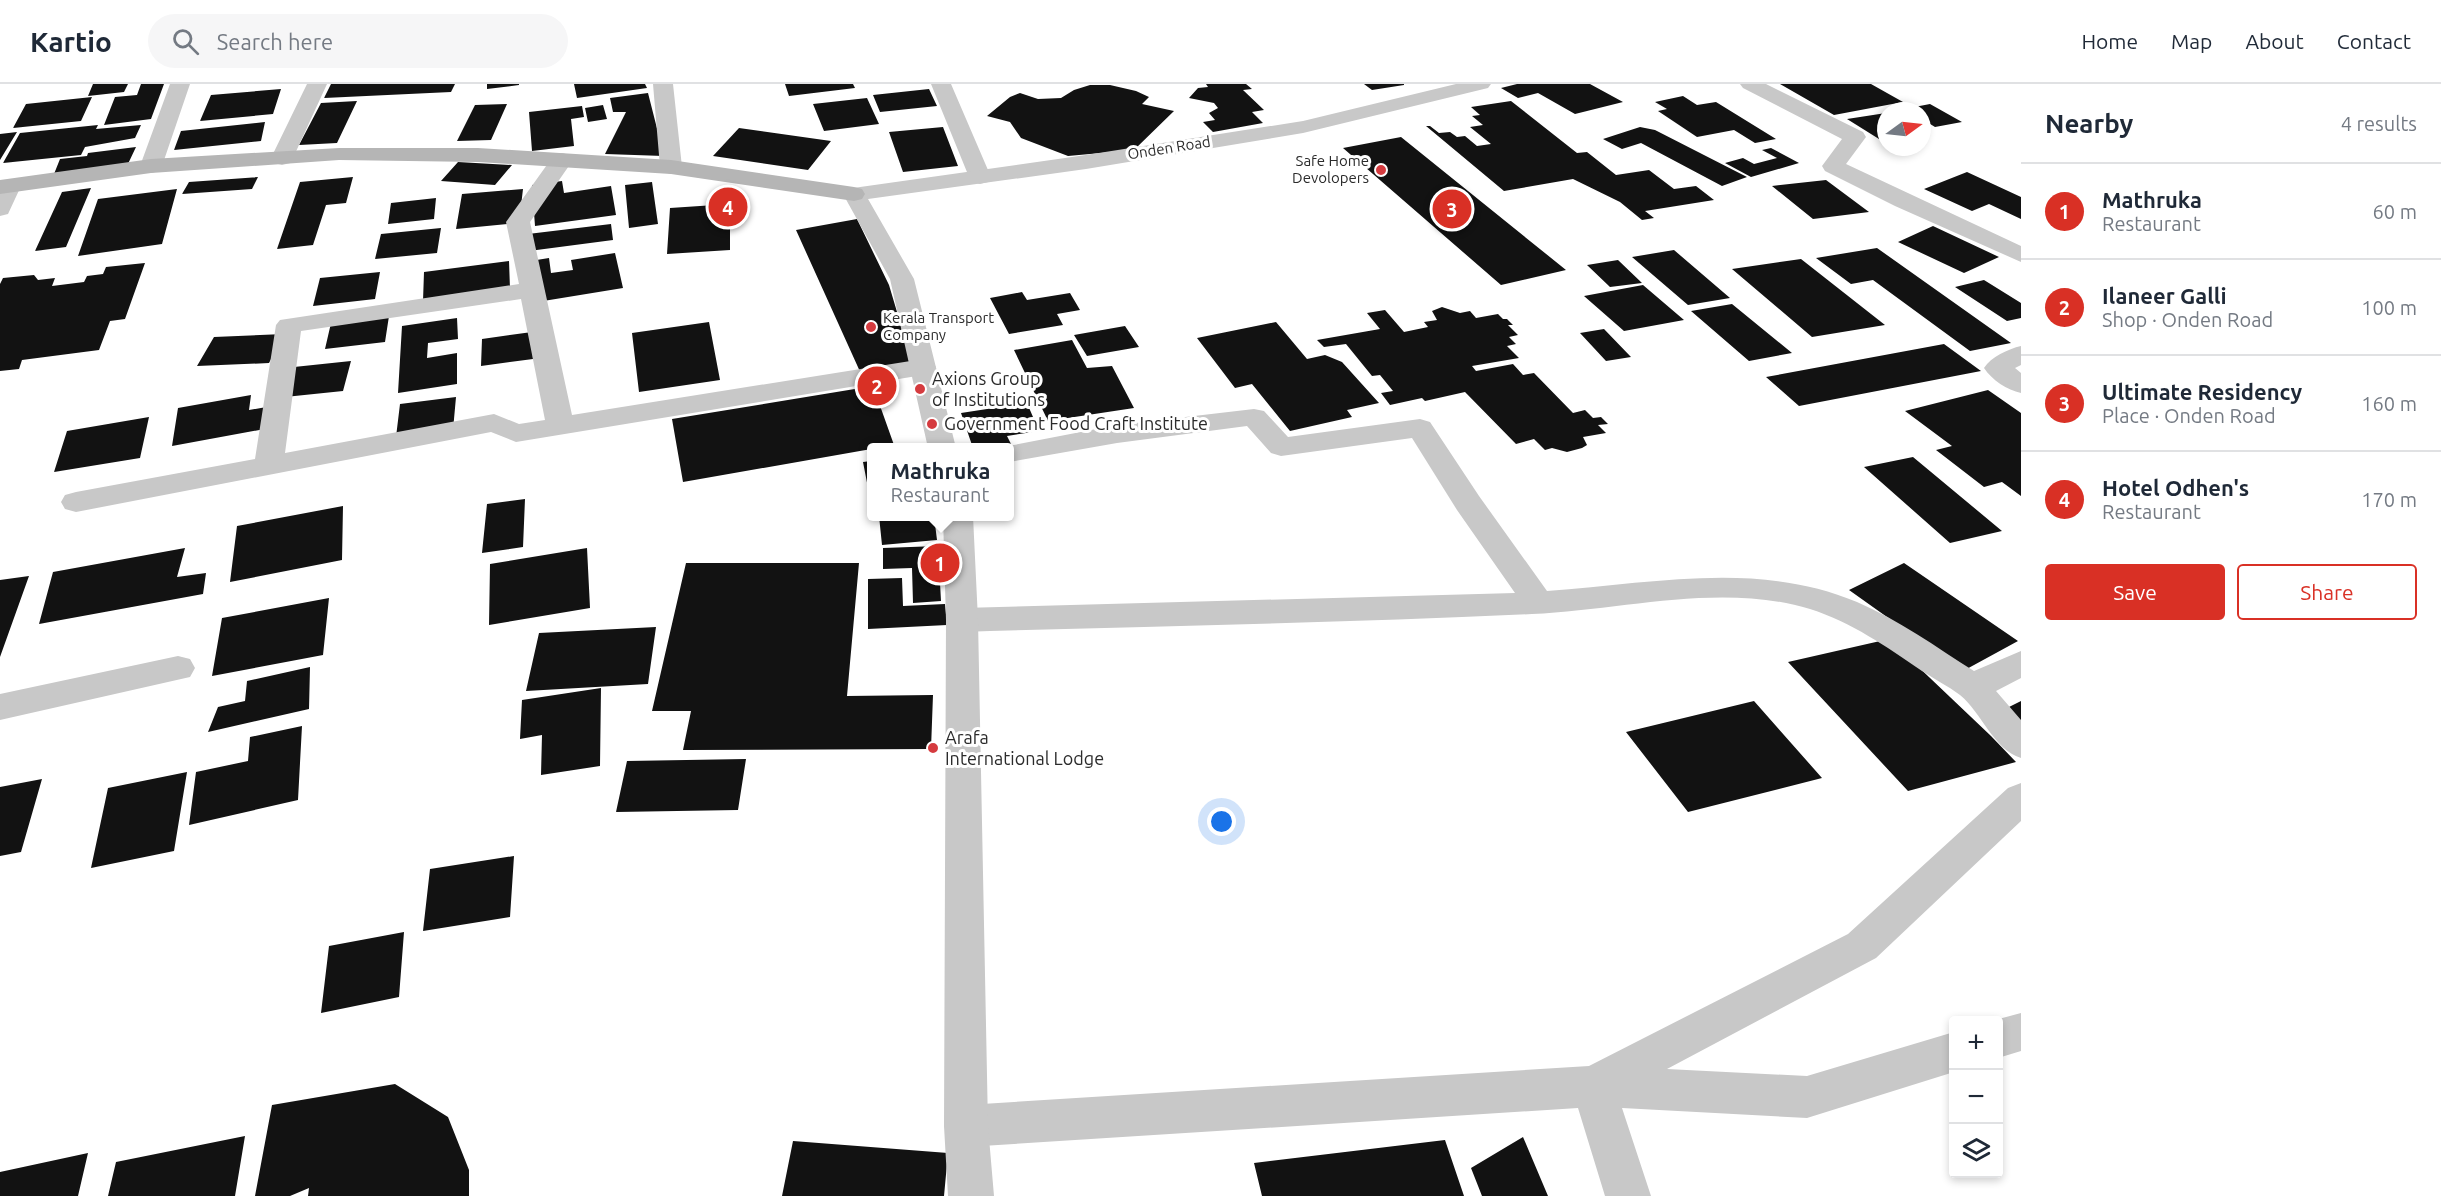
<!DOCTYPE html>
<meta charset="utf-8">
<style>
:root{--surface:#fff;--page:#f6f6f7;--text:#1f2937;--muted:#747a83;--line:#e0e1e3;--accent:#d93025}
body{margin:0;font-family:Ubuntu,sans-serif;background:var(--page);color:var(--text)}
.controls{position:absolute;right:18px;bottom:18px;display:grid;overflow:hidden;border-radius:6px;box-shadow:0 3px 9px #0003}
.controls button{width:54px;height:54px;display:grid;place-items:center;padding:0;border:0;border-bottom:2px solid var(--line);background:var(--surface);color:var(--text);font:30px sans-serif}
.compass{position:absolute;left:1877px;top:18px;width:54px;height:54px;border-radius:50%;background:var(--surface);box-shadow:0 3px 9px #0003;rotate:75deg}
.you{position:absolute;left:1222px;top:738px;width:21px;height:21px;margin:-15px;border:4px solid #fff;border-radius:50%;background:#1a73e8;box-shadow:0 0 0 9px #1a73e833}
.badge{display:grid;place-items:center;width:39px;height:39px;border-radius:50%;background:var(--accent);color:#fff;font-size:20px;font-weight:700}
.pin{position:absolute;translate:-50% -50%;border:3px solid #fff;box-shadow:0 2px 6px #0006}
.popup{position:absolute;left:867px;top:359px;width:147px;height:78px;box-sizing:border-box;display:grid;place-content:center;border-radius:6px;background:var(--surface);filter:drop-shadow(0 2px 4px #0005);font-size:20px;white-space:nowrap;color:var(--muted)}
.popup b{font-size:22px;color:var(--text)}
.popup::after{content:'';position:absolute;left:50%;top:100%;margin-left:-12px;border:12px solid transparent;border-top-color:var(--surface)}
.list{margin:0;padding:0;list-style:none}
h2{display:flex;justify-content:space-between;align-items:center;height:78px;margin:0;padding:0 24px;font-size:26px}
h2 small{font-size:20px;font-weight:400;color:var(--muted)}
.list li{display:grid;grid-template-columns:39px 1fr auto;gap:18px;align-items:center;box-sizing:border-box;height:96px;padding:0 24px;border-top:2px solid var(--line)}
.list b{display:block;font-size:22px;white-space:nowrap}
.list p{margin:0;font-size:20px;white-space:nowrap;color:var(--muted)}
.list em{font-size:20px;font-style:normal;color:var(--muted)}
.actions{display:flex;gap:12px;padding:18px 24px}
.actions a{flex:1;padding:14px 0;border:2px solid var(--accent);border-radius:6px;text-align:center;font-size:21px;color:var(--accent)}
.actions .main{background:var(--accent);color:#fff}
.icon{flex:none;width:33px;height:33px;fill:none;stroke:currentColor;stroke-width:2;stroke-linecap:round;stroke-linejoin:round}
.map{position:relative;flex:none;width:2021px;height:1112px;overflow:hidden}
header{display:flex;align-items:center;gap:36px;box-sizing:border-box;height:84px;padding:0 30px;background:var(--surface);border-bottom:2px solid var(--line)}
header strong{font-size:28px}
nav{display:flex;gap:33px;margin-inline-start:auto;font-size:21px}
.search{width:420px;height:54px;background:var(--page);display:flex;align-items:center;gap:15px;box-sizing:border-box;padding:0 21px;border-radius:33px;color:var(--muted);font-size:22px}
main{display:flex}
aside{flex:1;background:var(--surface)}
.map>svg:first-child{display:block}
</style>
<header>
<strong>Kartio</strong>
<div class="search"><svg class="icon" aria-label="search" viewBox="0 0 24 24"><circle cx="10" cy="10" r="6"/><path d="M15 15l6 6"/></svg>Search here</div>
<nav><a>Home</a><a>Map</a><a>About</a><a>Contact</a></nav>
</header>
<main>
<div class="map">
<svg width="2021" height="1112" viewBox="0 0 2021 1112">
<rect width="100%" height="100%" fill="#fff"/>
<!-- building -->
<path fill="#121212" d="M93,0h35l-4,8 -36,4z
M141,0h23l-13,35 -47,6 11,-28 22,-2z
M331,0h124l-4,8 -127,6z
M487,0h32v1l-32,4z
M574,0h71l2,4 -70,10z
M785,0h68l2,4 -66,8z
M1206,0h40l6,5 -9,1 21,20 -12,2 11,11 -50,9 -10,-10 12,-2 -6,-7 9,-5 -4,-5 -25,-5 9,-10 10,-1z
M1364,0h40v1l-32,5z
M1517,0h73l33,18 -48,12 -37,-21 -20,5 -17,-10z
M1780,0h91l32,18 -69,13z
M1090,1h20l26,6 13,6 -7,7 32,7 -40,39 -66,6 -47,-18 -11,-16 -23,-6 23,-19 10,-4 18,6 23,-1 13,-8z
M281,5l-8,25 -73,7 11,-26z
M929,5l8,17 -57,6 -7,-17z
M648,9l16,63 -59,-2 21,-42h-13l-3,-14z
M1683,12l14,9 19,-3 60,37 -21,4 -21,-13 -37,7 -39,-26 9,-2 -12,-7z
M92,13l-11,24 -68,7 13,-24z
M867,14l12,26 -55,7 -11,-27z
M357,17l-20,42 -38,2 22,-42z
M1511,17l66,52 10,-1 29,23 33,-5 25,19 22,-3 18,14 -69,11 9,7 -12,2 -22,-18 -47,-23 -69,12 -78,-65h4l9,7 11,-1 7,5 8,-1 12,10 14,-2 -21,-17 13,-2 -11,-9 8,-1 -9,-8z
M507,20l-16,36 -34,1 18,-36z
M1930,20l32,18 -27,5 -13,-8v-8l-18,-2z
M603,21l4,14 -19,3 -3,-14z
M582,22l2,11 -13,2 3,27 -42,5 -3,-39z
M1886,29v25l-7,1 -32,-20z
M265,38l-4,19 -87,9 7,-19z
M98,41l-2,4 45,-4 -6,13 -50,9 -4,8 -78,8 17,-30z
M943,43l15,39 -55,6 -14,-40z
M1640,43l15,3 92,47 -25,9 -81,-43 -19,6 -19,-10z
M739,44l92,13 -23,29 -95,-14z
M17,48l-17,28v-26z
M1401,53l165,133 -65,15 -158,-137z
M136,63l-9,19 -73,8 6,-15 27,-3 1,-3z
M1771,64l28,15 -48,14 -26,-14 18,-5 11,6 23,-6 -15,-8z
M458,78l54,3 -17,20 -54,-4z
M1967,88l54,25v22l-32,-15 -17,7 -48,-22z
M258,93l-6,12 -70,5 7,-12z
M353,93l-7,26 -20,2 -13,40 -36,4 23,-67z
M1826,96l43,32 -56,7 -41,-33z
M562,97l2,12 47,-7 5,29 -81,11 -3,-41z
M652,98l6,42 -29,4 -4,-43z
M91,104l-25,59 -31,4 27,-59z
M177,105l-15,55 -84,12 20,-57z
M523,105l-4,34 -63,6 6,-35z
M436,114l-2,21 -46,5 3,-21z
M730,120v46l-63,4 3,-46z
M857,135l32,66 25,84 -52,7 -66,-146z
M611,140l2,16 -84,11 -1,-17z
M1933,142l66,31 -35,16 -66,-31z
M441,144l-4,25 -62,6 6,-25z
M1877,164l134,95 -41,8 -97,-71 -22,4 -35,-26z
M1674,166l56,48 -42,7 -56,-48z
M615,169l8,35 -98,16 -7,-41 31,-5 2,15 22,-3 -2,-10z
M1801,175l84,66 -73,12 -80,-68z
M1618,176l24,23 -32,4 -23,-22z
M509,177l1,28 -87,12 1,-29z
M145,179l-20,56 -15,2 -11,29 -77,10 -3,9 -19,2v-87l3,-6 31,-3 4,5 17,-2 -3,8 32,-4 3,-6 16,-2 3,-7z
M380,188l-5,27 -62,7 7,-28z
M1984,196l37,23v15l-14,3 -52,-34z
M1643,201l41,35 -60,11 -40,-35z
M1022,208l5,8 43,-7 10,17 -23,4 6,11 -54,9 -19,-36z
M1732,220l60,49 -43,8 -58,-50z
M1442,223l18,6 10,-2 6,7 22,-4 5,5h4l6,6h-5l10,10 -9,2 7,7 -9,2 12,12 -47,8 4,5 37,-7 10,11 11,-2 39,40 12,-3 8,8 8,-1 7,7 -10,1 8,8 -23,4 4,8 -5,3 -15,4 -15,-4 -7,2 -11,-11 -18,5 -51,-52 -40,9 -3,-3 -32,7 -9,-12 12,-2 -13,-16 -8,1 -26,-32 -22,3 -7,-7 63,-11 -13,-16 18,-3 19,22 24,-5 -4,-5 13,-2 -5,-9z
M389,232l-4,26 -60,7 6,-26z
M457,234l1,21 -30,4 -1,15 30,-5v31l-59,9 4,-67z
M709,238l11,58 -81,12 -7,-59z
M1276,238l31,37 18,-4 17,7 37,41 -32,7 5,7 -62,14 -38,-47 -17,4 -38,-50z
M1125,242l14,21 -52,9 -13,-21z
M1604,245l27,28 -25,4 -26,-28z
M532,248l1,27 -52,7 1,-27z
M284,250l-15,29 -72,3 17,-29z
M1072,256l15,28 25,-2 22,42 -86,13 -34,-71z
M1944,260l37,27 -182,35 -33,-29z
M351,277l-8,30 -58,6 9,-30z
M873,302l21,59 -211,37 -11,-63z
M1988,306l33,23v83l-19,-14 -18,5 -48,-37 16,-4 -47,-35z
M251,311l-2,15 23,-4 -2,22 -98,18 6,-38z
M456,313l-3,33 -57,7 4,-33z
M1027,319l12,28 -32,5 4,8 -38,4 -12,-35z
M149,333l-9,41 -86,14 13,-41z
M1913,373l89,74 -52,12 -86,-76z
M871,377v37h-1l-7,-36z
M525,415l-2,48 -41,6 5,-49z
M343,422l-1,54 -112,22 7,-56z
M879,432h55l3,24 -55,5z
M938,462l3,55 -28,2 -1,-35 -29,1v-21z
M185,464l-8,29 29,-4 -3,21 -164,30 14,-52z
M587,464l3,60 -101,17 1,-61z
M686,479h173l-12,133 86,-1 -2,54 -248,1 8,-39h-39z
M1904,479l114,78 -55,30 -114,-81z
M29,492l-29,81v-77z
M902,494l1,28 42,-2 2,21 -79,4v-50z
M329,514l-6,57 -111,21 10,-58z
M656,543l-8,57 -122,7 13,-58z
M1889,555l102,97 25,26 -108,29 -120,-129z
M310,583l-1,42 -101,23 10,-25 27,-6 2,-20z
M601,604l-1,78 -59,9 1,-40 -22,4 2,-39z
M1754,617l68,77 -134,34 -62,-80z
M2021,617v21l-18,-12z
M302,642l-4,74 -109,25 7,-53 52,-11 2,-24z
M746,675l-8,51 -122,2 11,-51z
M187,688l-13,79 -83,17 17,-80z
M42,695l-21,73 -21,4v-69z
M514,772l-4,61 -87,14 7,-62z
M404,848l-5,65 -78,16 8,-67z
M395,1000l53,33 21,53v26h-161l1,-8 -19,8h-35l17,-91z
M245,1052l-10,60h-127l8,-34z
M1523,1053l25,59h-66l-11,-28z
M1445,1056l19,56h-202l-8,-33z
M793,1057l155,12 -4,43h-162z
M88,1069l-10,43h-78v-24z"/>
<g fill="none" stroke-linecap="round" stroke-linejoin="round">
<!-- minor -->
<path fill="#c8c8c8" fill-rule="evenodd" d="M170,0h20l-28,82 -3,5 -8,2 -8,-2 -3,-5z
M307,0h20l-34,74 -3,5 -8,2 -8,-2 -3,-5z
M653,0h20l9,83 -3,5 -8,2 -8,-2 -3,-5z
M931,0h20l40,93 -3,5 -8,2 -8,-2 -3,-5z
M1740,0h26l97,48 3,5 -20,27 175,82v16l-126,-56 -70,-35 -3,-5 20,-27 -99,-51z
M562,69l8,2 3,5 -43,62 42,193 351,-56 9,2 4,6 -4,6 -9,2 -407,67 -25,-10 -415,80 -11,-3 -4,-7 4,-7 11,-3 179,-33 21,-134 4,-5 239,-36 -13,-62 48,-67zM521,215l24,121 -26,4 -25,-10 -209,39 16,-122z
M10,95l8,2 3,5 -13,28 -8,2v-32z
M2021,262v19l-6,3 6,5v20c-14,-3 -29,-13 -37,-25 7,-11 24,-19 37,-22z
M1254,325l10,2 24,26 132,-18 10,3 49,74 68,95c104,-7 210,-31 310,11 42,18 79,45 117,69l47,-20v27l-25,13 25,29v38c-28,-9 -39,-45 -61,-63 -12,-9 -26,-16 -38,-24 -35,-24 -71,-49 -112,-62 -89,-27 -188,1 -278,5 -190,9 -380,12 -570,18l-12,-4 -4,-8 4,-8 12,-4 553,-15 -58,-83 -45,-72 -131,18 -10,-3 -24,-27 -130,17 -108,19v-14h-11l119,-23z
M178,572l12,3 5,9 -5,9 -190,43v-26z
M2021,699v38l-145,137 -209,111 140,7 147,-44v40l-147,46 -185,-10 29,88h-46l-27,-88 -612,39 -16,-6 -6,-15 6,-15 16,-6 623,-39 259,-132 160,-146z
M2021,929v38l-23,7v-38h-3z"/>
<!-- tertiary -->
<path fill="#c8c8c8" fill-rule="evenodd" d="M1456,0h35l-3,4 -185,45 -217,36 -218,30 46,80 42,169h-28l-38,-169 -47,-85 3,-5 240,-34 217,-34z
M943,432h30l5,104 10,506 6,70h-46l-4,-70 2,-506z"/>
<!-- secondary -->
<path fill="#b5b5b5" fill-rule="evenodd" d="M339,64h139l193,12 183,27 8,2 3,5 -3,5 -8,2 -183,-27 -193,-12 -139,-2 -188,13 -151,21v-14l151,-21z"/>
</g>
<!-- markers -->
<g fill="#d53b3f" stroke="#fff" stroke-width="2">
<circle cx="1381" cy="86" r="6"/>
<circle cx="871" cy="243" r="6"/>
<circle cx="920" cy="305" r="6"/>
<circle cx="932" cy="340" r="6"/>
<circle cx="933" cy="664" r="6"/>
</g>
<g text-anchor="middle" stroke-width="6" stroke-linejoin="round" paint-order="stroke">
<!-- far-street labels -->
<g font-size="15" fill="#2b2b2b" stroke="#fff">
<text transform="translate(1169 64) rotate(-9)" y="5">Onden Road</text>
</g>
<!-- far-poi labels -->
<g font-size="15" fill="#2b2b2b" stroke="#fff" text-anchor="end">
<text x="1369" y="82">Safe Home<tspan x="1369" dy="17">Devolopers</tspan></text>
<text x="883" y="239" text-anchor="start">Kerala Transport<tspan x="883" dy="17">Company</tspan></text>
</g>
<!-- poi labels -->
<g font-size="18" fill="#2b2b2b" stroke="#fff" text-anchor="start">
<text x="932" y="301">Axions Group<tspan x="932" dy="21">of Institutions</tspan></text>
<text x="944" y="346">Government Food Craft Institute</text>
<text x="945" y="660">Arafa<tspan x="945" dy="21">International Lodge</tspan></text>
</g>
</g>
</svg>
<div class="controls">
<button>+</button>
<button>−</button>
<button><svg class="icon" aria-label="layers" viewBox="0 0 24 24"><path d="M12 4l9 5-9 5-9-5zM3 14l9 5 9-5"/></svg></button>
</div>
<svg class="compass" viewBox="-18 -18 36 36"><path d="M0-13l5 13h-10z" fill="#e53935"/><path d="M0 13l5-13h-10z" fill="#747a83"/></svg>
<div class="you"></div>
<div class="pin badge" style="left:940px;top:479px">1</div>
<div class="popup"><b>Mathruka</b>Restaurant</div>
<div class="pin badge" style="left:877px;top:302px">2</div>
<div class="pin badge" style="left:1452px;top:125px">3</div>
<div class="pin badge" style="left:728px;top:123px">4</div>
</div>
<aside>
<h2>Nearby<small>4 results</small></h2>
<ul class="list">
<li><span class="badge">1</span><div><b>Mathruka</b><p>Restaurant</p></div><em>60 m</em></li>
<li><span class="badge">2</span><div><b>Ilaneer Galli</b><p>Shop · Onden Road</p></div><em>100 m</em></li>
<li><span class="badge">3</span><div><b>Ultimate Residency</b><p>Place · Onden Road</p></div><em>160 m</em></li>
<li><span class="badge">4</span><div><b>Hotel Odhen's</b><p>Restaurant</p></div><em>170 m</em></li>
</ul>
<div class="actions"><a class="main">Save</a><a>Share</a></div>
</aside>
</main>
